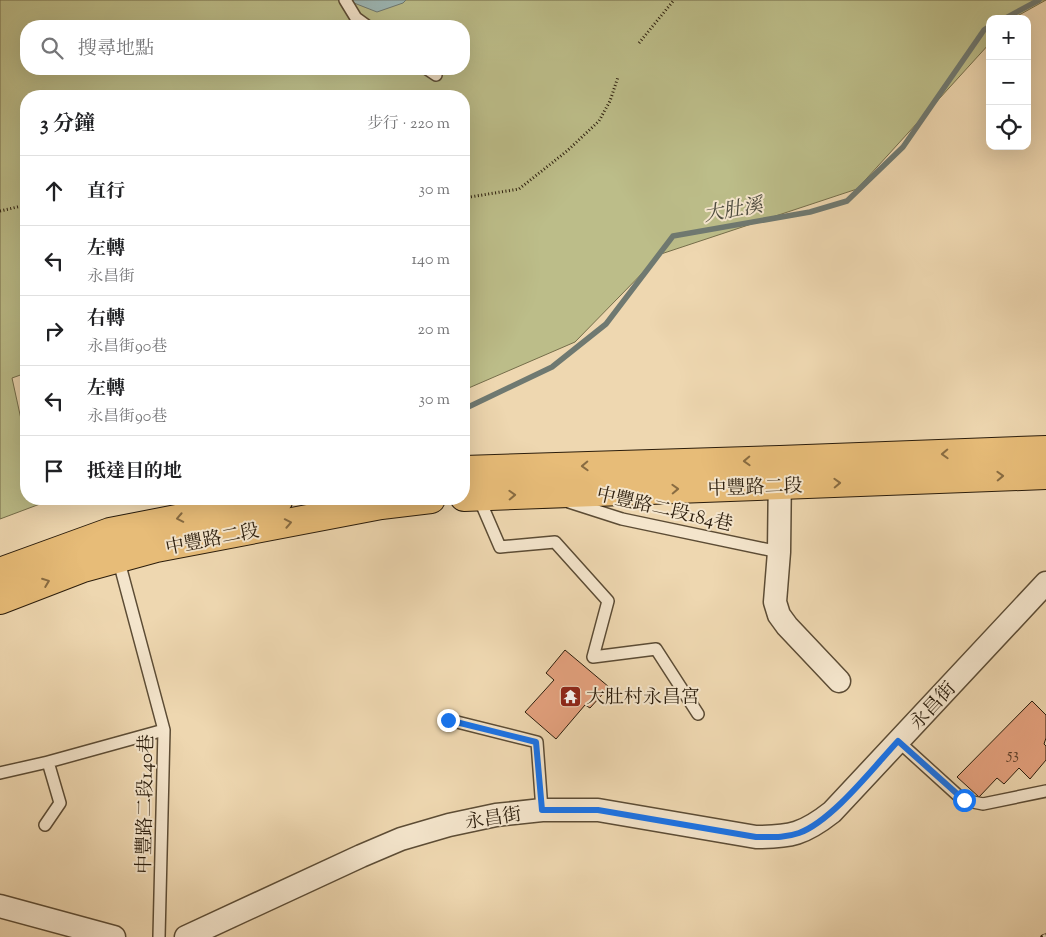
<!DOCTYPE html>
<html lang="zh-TW">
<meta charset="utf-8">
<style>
:root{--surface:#fff;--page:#f6f6f6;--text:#202124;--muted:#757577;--line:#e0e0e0}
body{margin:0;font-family:"Sorts Mill Goudy","Noto Serif TC",serif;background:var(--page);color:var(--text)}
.controls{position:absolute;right:15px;top:15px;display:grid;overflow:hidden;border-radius:10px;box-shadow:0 5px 20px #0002}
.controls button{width:45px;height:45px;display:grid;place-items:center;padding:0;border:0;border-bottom:1px solid var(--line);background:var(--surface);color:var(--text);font:25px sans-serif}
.stop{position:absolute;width:15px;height:15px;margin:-11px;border:4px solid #1a73e8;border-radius:50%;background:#fff}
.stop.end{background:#1a73e8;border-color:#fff;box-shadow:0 1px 5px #0008}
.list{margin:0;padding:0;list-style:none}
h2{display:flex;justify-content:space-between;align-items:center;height:65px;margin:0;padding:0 20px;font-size:21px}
h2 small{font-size:16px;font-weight:400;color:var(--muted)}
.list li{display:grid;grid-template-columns:32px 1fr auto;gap:15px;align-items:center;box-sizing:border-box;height:70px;padding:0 20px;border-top:1px solid var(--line)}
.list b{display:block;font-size:19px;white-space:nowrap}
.list p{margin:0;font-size:16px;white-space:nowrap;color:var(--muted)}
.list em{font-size:16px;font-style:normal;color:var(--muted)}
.icon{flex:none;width:28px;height:28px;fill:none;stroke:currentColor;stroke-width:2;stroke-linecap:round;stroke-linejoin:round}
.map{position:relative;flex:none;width:1046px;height:937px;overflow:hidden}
.search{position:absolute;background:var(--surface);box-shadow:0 5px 20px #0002;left:20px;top:20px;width:450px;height:55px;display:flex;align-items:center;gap:12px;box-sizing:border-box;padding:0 18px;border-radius:20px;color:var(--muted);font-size:19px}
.panel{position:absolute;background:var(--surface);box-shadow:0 5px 20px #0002;left:20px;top:90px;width:450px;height:415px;border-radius:20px}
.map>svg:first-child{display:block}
</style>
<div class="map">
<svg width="1046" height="937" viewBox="0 0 1046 937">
<rect width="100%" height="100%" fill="#eed7b0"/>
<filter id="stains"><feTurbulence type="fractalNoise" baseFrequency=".004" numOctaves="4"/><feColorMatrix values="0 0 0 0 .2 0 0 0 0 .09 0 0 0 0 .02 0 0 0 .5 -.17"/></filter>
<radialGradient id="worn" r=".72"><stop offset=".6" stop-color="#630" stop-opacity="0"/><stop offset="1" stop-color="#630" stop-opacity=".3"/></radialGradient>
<!-- green -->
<path fill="#bcbd89" stroke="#746d4a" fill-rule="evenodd" d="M0,0h1046l-34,19h-22v24l-133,146 -196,65 -86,88 -111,48v-294h-438v277l-14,5 14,64v57h13l1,5 -40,15zM26,26h438v43h-438z"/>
<!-- water -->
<path fill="#9cb7b5" stroke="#6f7971" d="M353,0h53l-3,3 -26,9 -23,-9z"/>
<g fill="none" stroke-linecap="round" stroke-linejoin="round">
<!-- stream -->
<path stroke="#6f7971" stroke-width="5.5" d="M1004,19l35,-19
M464,409l88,-42 54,-43 67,-88 137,-24 37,-11 56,-54 81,-117 6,-4"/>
</g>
<!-- building -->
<path fill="#e5a27f" stroke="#2b1d0c" d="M565,650l44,37 -19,21 -5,-3 -29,34 -31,-27 29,-32 -8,-7z
M1032,701l14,14v23l-2,6 2,2v14l-16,19 -11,-11 -15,16 -7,-6 -18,19 -22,-20z"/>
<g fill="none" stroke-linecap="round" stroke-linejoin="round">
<defs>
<path id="lane" d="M345,0l11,18 11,8
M427,69l9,6
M478,496l22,51 55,-5 53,59 -15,56 63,-8 42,65
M569,502l53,17 157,33
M118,558l46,172 -5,207
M449,720l88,22 5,68
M898,741l65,59 20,4 63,-13
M0,773l48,-11 116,-32
M45,825l15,-22 -12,-41"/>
<path id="street" d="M780,469l-1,83 -4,50 4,13 8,11 52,55
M0,906l114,31
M186,937l175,-81 40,-17 48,-14 47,-10 46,-5h56l158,27c35,0 48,-3 76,-25l214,-229"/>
<path id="primary" d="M464,470l316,-10 266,-10
M464,497l582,-22
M0,572l110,-40 169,-33
M0,600l83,-32 73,-20 225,-43 50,-6"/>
</defs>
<!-- lane casing -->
<use href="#lane" stroke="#5c4c35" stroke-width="14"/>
<!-- street casing -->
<use href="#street" stroke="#5c4c35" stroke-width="25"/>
<!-- primary casing -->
<use href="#primary" stroke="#2b1d0c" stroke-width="30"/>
<!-- path -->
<path stroke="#2b1d0c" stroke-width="3" stroke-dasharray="1 2.5" stroke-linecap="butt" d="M639,43l35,-43
M464,198l55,-9 48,-38 32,-30 11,-20 8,-24
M0,211l26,-6"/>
<!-- lane -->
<use href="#lane" stroke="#f4e5cc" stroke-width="11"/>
<!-- street -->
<use href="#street" stroke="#f4e5cc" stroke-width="22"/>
<!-- primary -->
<use href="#primary" stroke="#e7bc78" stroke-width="28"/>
<defs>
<path id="rail" d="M1043,937l3,-1"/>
</defs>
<!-- rail casing -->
<use href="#rail" stroke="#2b1d0c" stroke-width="5.5"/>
<!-- rail -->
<use href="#rail" stroke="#f4e5cc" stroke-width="4" stroke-dasharray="11" stroke-linecap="butt"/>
</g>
<!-- one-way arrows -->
<defs><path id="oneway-chevron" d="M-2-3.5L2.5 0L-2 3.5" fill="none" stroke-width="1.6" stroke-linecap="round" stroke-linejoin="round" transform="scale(1.25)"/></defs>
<g stroke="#896c42">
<use href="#oneway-chevron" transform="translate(945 454) rotate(178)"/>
<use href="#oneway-chevron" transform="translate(747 461) rotate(178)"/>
<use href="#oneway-chevron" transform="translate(585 466) rotate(178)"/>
<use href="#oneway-chevron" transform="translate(1000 476) rotate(-2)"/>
<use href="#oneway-chevron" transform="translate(837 483) rotate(-2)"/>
<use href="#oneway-chevron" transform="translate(675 489) rotate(-2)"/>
<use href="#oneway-chevron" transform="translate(512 495) rotate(-2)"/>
<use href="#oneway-chevron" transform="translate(180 518) rotate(169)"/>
<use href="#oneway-chevron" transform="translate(288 523) rotate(-11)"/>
<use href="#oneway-chevron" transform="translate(46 582) rotate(-21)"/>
</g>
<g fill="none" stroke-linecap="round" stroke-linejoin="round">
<!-- route -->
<path stroke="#1a73e8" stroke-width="6" d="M448,720l88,22 6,68h56l158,27c15,0 29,1 43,-4 33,-12 74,-65 99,-92l66,59"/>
</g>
<!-- icons -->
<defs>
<symbol id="temple-square" viewBox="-11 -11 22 22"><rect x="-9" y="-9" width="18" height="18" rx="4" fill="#8f2418" stroke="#f4e5cc"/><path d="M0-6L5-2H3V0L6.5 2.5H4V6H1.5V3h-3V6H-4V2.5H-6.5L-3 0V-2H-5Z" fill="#fff"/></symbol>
</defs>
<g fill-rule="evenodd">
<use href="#temple-square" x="558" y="684" width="25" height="25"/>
</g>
<g text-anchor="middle" stroke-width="4" stroke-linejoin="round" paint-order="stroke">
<!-- number labels -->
<g font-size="16" fill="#5a3e29">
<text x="1013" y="759">53</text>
</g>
<!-- street labels -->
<g font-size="19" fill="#2b1d0c" stroke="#f4e5cc">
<text transform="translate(755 486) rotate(-2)" y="7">中豐路二段</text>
<text transform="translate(665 508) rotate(13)" y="7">中豐路二段184巷</text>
<text transform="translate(212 538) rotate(-11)" y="7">中豐路二段</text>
<text transform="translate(932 705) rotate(-47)" y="7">永昌街</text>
<text transform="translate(144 804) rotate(-89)" y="7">中豐路二段140巷</text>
<text transform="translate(493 817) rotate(-9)" y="7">永昌街</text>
</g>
<!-- poi labels -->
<g font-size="19" fill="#2b1d0c" stroke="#f4e5cc" text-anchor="start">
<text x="586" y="703">大肚村永昌宮</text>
</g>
<!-- water labels -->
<g font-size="20" font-style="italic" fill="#4d4b3f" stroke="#f4e5cc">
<text transform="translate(733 209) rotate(-10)" y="7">大肚溪</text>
</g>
</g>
<rect width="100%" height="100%" filter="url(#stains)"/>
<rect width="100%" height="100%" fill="url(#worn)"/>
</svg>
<div class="controls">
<button>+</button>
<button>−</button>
<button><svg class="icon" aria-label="locate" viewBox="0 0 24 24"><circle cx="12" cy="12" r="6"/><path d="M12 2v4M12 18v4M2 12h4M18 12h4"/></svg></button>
</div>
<div class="stop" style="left:964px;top:800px"></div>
<div class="stop end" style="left:448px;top:720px"></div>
<div class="search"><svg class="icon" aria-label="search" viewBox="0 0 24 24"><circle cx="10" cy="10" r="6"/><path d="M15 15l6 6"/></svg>搜尋地點</div>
<section class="panel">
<h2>3 分鐘<small>步行 · 220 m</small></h2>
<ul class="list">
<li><svg class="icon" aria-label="ahead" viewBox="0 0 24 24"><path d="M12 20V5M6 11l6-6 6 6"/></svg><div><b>直行</b></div><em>30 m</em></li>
<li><svg class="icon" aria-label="left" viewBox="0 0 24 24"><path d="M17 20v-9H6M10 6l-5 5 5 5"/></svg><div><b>左轉</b><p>永昌街</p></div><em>140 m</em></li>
<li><svg class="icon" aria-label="right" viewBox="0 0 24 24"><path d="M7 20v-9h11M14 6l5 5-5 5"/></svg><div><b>右轉</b><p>永昌街90巷</p></div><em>20 m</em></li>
<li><svg class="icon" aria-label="left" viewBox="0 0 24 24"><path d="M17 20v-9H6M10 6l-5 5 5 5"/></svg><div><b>左轉</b><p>永昌街90巷</p></div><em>30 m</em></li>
<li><svg class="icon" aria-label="arrive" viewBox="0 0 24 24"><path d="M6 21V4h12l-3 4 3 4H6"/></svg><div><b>抵達目的地</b></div></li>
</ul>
</section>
</div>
